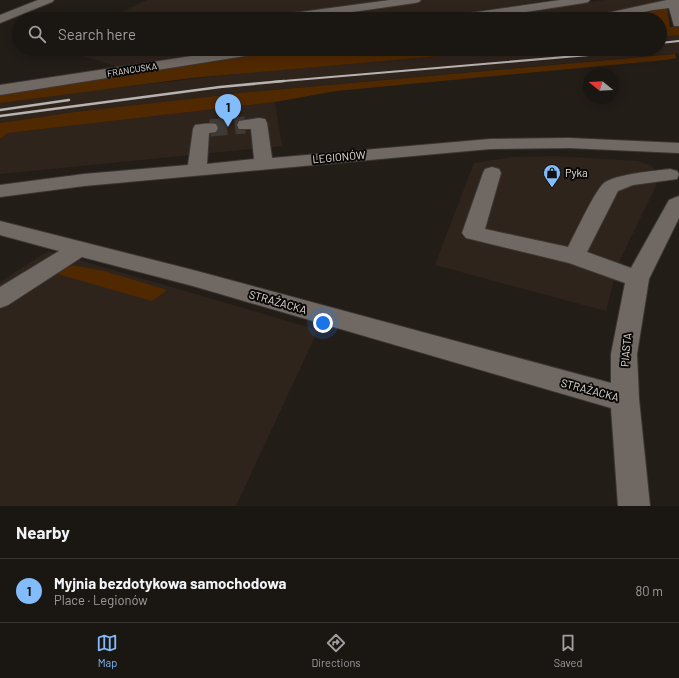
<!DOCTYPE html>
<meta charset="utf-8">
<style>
:root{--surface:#1a1612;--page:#231f1b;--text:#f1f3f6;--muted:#9f9f9f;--line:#383532;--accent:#82bcfa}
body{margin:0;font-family:Barlow,sans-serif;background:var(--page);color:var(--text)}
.compass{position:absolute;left:583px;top:68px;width:36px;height:36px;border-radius:50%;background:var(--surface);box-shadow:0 2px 10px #0003;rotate:288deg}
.you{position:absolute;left:323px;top:323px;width:14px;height:14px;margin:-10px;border:3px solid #fff;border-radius:50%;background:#1a73e8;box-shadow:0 0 0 6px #1a73e833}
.badge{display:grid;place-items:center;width:26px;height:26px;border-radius:50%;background:var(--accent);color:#111;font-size:13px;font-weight:700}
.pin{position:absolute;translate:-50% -33px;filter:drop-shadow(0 1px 2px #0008)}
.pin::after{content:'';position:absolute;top:21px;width:14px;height:12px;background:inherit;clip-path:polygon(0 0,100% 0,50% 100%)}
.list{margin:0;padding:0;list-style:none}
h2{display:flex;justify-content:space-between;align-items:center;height:52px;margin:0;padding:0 16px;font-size:17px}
h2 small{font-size:13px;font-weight:400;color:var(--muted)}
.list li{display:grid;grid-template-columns:26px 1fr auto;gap:12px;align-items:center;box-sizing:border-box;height:64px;padding:0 16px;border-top:1px solid var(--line)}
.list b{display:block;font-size:15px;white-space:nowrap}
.list p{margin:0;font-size:13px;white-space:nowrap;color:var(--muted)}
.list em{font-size:13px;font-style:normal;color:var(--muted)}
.icon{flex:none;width:22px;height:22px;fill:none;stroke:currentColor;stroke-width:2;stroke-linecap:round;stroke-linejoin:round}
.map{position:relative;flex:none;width:679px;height:506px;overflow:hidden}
.search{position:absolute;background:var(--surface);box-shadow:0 2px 10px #0003;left:12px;right:12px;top:12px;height:44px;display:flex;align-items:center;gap:10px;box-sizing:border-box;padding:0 14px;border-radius:22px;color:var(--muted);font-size:15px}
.sheet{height:116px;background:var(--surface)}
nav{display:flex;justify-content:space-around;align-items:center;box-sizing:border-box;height:56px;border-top:1px solid var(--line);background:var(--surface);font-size:11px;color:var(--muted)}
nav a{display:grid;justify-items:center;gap:2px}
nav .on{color:var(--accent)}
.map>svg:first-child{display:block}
</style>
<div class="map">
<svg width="679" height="506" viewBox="0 0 679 506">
<rect width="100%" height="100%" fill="#231d18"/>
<!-- built -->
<path fill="#2f241c" d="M147,0h402l-124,19h-318z
M604,0h60l3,8 -58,11h-131z
M679,35v18l-429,39 -175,20 -75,11v-20l78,-11 167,-19 273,-24h142v-12z
M60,49h170l-114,17z
M407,49h75l-69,6z
M275,102l7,44 -282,28v-35l8,-6z
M553,156l84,5 15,5 4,5v15l-38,78 -12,47 -171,-46 39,-102 39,-6z
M48,251l270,79 -82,176h-236v-224z"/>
<!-- green -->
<path fill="#512901" d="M667,8l3,19h9v8l-19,2v-18h-51z
M283,49h124l6,6 69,-6h36l-327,29 -191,25v-10z
M675,54l1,4 -11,2 -329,31 -61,11 -267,31 -8,6v-16l75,-11 175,-20z
M70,265l34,6 63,19 -15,11 -98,-28z"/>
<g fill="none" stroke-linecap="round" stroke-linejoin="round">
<!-- minor-tunnel -->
<path stroke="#403a36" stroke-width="17" stroke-dasharray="17 8" stroke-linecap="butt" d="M210,128l35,-3"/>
<defs>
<path id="minor" d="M38,0h16l-2,2 -52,21v-8z
M390,0h31l-2,2 -4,1 -111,16h-32l2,-3 4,-1z
M560,0h30l-2,2 -4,1 -104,16h-31l2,-3 4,-1z
M667,0h12v26h-5l-5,-18 -16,2 -40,9h-22l2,-3z
M238,49h33l-2,3 -5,1 -264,42v-10z
M259,118l6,1 2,4 5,35 218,-19 79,-1 110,5v10l-110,-5 -79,1 -406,37 -84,11v-12l84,-11 104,-9 5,-36 2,-4c7,-1 14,-2 21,-1l2,4 -2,4 -7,1 -2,31 47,-5 -3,-30h-12l-2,-4 2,-4z
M492,167l7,2 2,4 -16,56 83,18c7,-13 27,-57 36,-64 12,-9 50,-12 66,-14l7,2 2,3 -2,5 -44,6 -15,6 -31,61 44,16 38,-68 10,-4v22l-30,61 -12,75 2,45 11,107h-32l-7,-98 -418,-122 -111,-29 -74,48 -8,3v-21l59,-36 -59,-16v-14l193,49 418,113v-29l14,-71 -56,-20 -103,-25 -4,-5 21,-60 2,-4z"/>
</defs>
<!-- minor casing -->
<use href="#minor" stroke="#3c3734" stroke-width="2"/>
<!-- minor -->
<use href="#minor" fill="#706963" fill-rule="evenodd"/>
<!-- rail-far1 -->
<path stroke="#b7b3b0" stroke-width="2" d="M660,43l19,-2
M272,82l387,-33"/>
<!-- rail -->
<path stroke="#b7b3b0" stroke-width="2.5" d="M0,110l69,-10
M0,116l220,-29 64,-6"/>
</g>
<!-- icons -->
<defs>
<symbol id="shop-pin" viewBox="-11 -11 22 30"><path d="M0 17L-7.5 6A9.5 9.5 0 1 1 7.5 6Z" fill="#82bcfa" stroke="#0a0806"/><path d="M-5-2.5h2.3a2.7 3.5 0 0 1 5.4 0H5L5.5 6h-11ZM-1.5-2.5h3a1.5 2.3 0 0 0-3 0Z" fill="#111"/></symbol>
</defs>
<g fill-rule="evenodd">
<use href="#shop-pin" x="542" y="163" width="20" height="27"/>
</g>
<g text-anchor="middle" stroke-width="4" stroke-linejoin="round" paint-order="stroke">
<!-- far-street labels -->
<g font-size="9" fill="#e5e1de" stroke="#0a0806">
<text transform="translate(132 70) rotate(-9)" y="3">FRANCUSKA</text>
</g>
<!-- street labels -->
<g font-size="11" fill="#e5e1de" stroke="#0a0806">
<text transform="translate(339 157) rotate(-5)" y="4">LEGIONÓW</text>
<text transform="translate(278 302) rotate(16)" y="4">STRAŻACKA</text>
<text transform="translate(626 350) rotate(-85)" y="4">PIASTA</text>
<text transform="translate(590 390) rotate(15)" y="4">STRAŻACKA</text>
</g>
<!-- poi labels -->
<g font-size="11" fill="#e5e1de" stroke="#0a0806" text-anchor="start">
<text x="565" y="177">Pyka</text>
</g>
</g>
</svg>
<svg class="compass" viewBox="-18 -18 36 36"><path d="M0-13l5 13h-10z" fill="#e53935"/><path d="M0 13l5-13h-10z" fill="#9f9f9f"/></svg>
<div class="you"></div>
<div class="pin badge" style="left:228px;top:127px">1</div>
<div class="search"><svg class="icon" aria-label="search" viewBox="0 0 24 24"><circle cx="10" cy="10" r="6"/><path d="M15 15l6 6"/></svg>Search here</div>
</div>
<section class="sheet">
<h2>Nearby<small></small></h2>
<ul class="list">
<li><span class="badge">1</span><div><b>Myjnia bezdotykowa samochodowa</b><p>Place · Legionów</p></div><em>80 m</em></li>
</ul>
</section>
<nav>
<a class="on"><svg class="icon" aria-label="map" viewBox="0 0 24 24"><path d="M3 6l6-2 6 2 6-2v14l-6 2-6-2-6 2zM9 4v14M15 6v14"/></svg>Map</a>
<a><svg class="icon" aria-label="directions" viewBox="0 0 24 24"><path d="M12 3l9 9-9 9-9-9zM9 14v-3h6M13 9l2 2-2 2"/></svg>Directions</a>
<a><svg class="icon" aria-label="saved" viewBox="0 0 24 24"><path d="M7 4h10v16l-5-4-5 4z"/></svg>Saved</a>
</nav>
